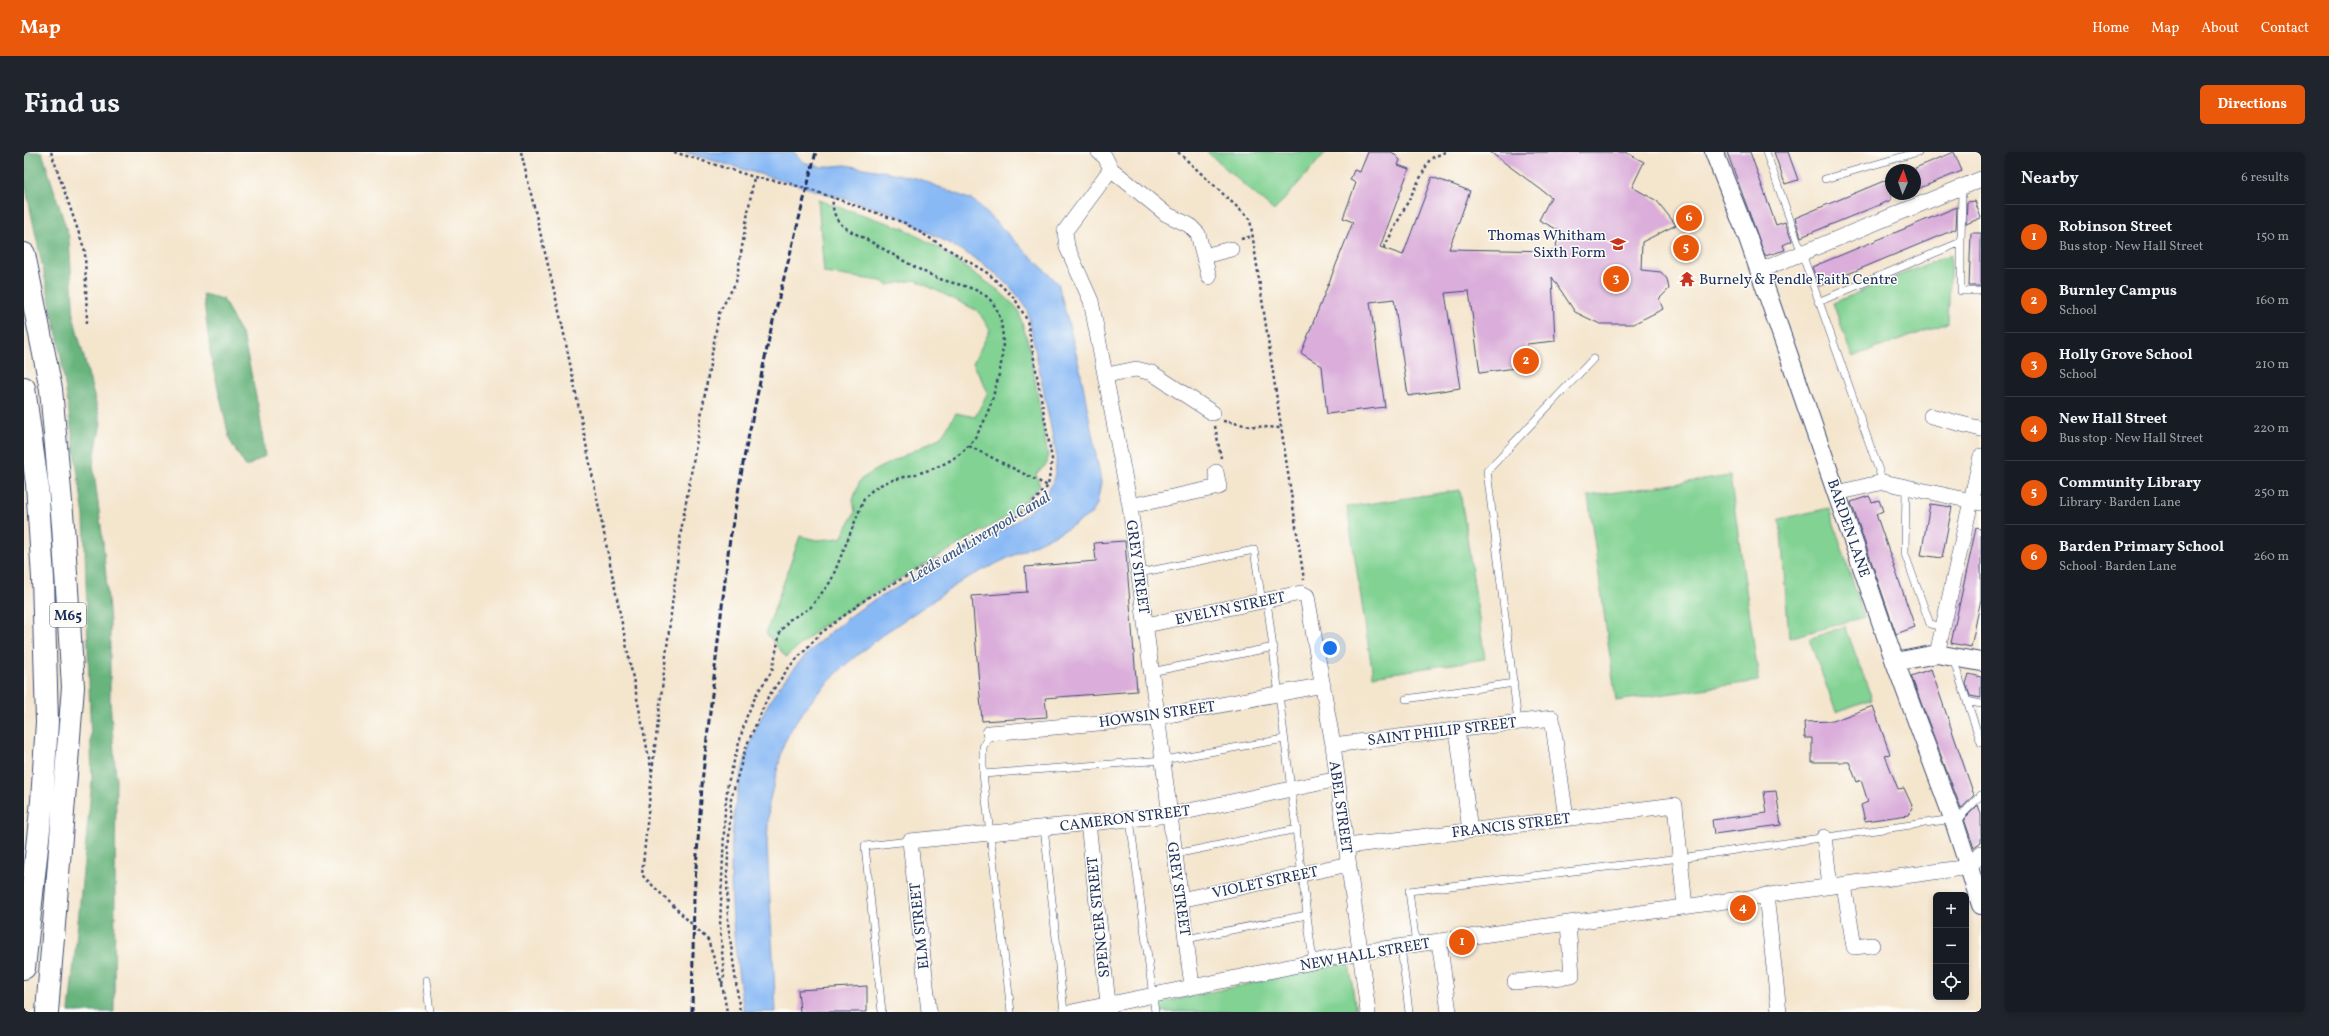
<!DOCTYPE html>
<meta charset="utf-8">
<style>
:root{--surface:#171b24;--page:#20242c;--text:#f1f3f6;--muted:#9ea1a6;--line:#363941;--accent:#ea580c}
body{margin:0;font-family:Vollkorn,serif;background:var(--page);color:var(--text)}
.controls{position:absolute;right:12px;bottom:12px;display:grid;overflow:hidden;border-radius:6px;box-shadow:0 2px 6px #0003}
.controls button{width:36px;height:36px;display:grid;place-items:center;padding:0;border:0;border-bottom:1px solid var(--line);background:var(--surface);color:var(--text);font:20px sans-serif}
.compass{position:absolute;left:1861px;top:12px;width:36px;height:36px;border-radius:50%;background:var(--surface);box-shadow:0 2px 6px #0003;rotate:2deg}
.you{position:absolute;left:1306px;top:496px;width:14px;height:14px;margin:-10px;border:3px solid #fff;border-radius:50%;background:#1a73e8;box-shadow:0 0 0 6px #1a73e833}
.badge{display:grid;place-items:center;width:26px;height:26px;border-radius:50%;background:var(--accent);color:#fff;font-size:13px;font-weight:700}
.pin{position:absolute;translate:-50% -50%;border:2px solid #fff;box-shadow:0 1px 4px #0006}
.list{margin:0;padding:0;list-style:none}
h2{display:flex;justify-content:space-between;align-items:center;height:52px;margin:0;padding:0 16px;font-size:17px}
h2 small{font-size:13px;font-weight:400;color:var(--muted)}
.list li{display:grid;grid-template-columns:26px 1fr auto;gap:12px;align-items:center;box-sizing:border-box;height:64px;padding:0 16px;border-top:1px solid var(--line)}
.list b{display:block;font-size:15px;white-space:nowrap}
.list p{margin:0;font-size:13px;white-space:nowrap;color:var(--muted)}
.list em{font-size:13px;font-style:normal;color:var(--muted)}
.icon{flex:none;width:22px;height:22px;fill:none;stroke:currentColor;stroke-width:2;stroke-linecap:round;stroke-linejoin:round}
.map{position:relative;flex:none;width:1957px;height:860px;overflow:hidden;border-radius:6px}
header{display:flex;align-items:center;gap:24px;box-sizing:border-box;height:56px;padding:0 20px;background:var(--accent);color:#fff}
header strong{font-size:19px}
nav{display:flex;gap:22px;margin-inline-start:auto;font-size:14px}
.intro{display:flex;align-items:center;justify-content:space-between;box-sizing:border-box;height:96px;padding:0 24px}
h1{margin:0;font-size:28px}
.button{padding:10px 18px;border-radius:6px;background:var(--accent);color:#fff;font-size:14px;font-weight:700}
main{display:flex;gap:24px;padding:0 24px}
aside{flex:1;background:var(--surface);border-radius:6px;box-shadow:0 2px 6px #0003}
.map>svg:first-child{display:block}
</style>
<header>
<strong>Map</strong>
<nav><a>Home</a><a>Map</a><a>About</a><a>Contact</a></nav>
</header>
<div class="intro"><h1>Find us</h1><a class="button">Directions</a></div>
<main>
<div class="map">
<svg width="1957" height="860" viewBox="0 0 1957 860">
<rect width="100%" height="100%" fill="#fdfcf7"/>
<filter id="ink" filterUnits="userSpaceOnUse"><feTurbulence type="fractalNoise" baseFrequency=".025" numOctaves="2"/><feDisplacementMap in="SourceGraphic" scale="8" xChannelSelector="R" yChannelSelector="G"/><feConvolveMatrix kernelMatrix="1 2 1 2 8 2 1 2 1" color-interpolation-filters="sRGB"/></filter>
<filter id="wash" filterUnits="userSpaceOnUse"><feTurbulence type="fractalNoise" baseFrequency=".012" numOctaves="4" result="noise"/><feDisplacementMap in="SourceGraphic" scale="16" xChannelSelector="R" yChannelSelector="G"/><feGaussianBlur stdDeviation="0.9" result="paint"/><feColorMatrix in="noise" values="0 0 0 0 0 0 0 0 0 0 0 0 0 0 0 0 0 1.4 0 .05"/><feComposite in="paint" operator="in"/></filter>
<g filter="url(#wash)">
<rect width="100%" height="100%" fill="#f4e5cd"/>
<!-- green -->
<path fill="#81d293" stroke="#4e8078" d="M1183,0h119l-52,59z
M794,48l85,28 34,19 61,43 20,19 11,37 19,110 -1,8 -11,10 4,12 -30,29 -140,81 -49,31 -35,30 -20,-24 34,-97 17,4 24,-2 14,-26 -2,-12 7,-20 17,-11 64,-32 15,-24 19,4 13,-25 -15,-29 17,-33 -12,-19 -63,-31 -27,5 -7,-4 -57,-8z
M1927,102l-3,69 -96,34 -19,-54z
M1706,324l29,205 -143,20 -28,-205z
M1436,338l25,169 -112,17 -26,-169z
M1805,356l35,109 -75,21 -9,-119z
M1821,474l27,73 -36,13 -27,-73z
M1325,810l7,50h-195l-1,-9z"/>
<!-- forest -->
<path fill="#68b47d" stroke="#42726e" d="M0,0h18l27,85 5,82 27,104 -8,41 10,78 7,80v78l6,79 -2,233h-45l23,-232 -8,-264 -25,-172 -35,-164z
M179,142l20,5 21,41 15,70 6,46 -19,11 -16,-26 -19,-83z"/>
<!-- water -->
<path fill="#89b9f5" stroke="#5274aa" d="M660,0h110l9,10 19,5 23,-2 43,7 31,7 55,22 84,82 22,86 21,113 -4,22 -6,10 -24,15 -102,50 -83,56 -38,31 -28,29 -20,26 -12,22 -15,60 -2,42 9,167h-32c-15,-95 -26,-214 21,-302 21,-40 58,-74 94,-100 14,-10 31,-18 46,-27 37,-20 74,-40 110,-61 27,-19 43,-34 41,-69l-29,-144c-27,-46 -86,-68 -130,-94l-14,-5z"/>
<g id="blocks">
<!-- building -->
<path fill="#daadda" d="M1344,0h24l8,8 -2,5 11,4 -29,78 23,8 29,-78 38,14 -21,58 106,2 2,-9 7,-9 -25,-13 12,-23 -61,-45h135l19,10 -12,25 25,14 19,24 -34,17 -1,28 20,2 6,7 2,10 -10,10 4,10 -30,15h-33l-25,-12 -23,-35 3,64 -28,3 -5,23 -42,6 -11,-82 -24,2 15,95 -52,8 -14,-97 -24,3 15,105 -58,7 -5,-48 -21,-13 52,-131 -10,-4 13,-35 -6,-3 4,-10 6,2z
M1703,0h23l26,73 9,-3 7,19 -9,4 2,5 -20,6z
M1750,0h14l10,28 -13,4z
M1930,0l8,19 -47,19v-22z
M1867,26v22l-90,37 -6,-19z
M1951,49l6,17 -15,6 1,-22z
M1933,55l-1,22 -137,57 -7,-19z
M1947,81h10v53h-12z
M1845,344l3,6 7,-2 4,11 -7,3 39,113 -19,7 -45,-132z
M1906,352l22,3 -10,51 -21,-3z
M1952,376l5,1v70l-10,48 -20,-4z
M1101,389l12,150 -92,7 2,19 -65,4 -10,-125 55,-4 -2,-25 71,-6 -2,-18z
M1907,517l43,126 -13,14 -50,-133z
M1945,522l12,3v21l-11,-2 -4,-12z
M1849,554l17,48 -5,1 13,34 6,-1 9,20 -5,7 -43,6 -4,-16 7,-3 -7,-22 -4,2 -8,-20h-37v-24h-7l-1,-16 29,-1z
M1752,639l5,34 -67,9 -2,-14 55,-7 -3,-21z
M1954,653l3,9v29l-7,5 -10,-29z
M843,834v26h-67l-2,-22z"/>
</g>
</g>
<g filter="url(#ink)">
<use href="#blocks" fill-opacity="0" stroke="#3c4a6f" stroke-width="1"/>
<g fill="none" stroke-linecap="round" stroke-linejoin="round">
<defs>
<path id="service" d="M1742,0l117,330
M1801,27l93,-27
M1937,90v49h20
M1794,150l143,-60 1,-54
M1882,335l-1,67 25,70 13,3
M1115,421l115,-23 8,52
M1243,449l46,361
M1929,507l28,84
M1127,520l123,-25
M1382,547l108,-16
M1943,549l14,3
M1494,570l-31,-251 106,-112
M966,581l-7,14v27l28,238
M959,622l181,-14 120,-21
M1106,667l25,193
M1932,669l25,-26
M1020,675l20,185
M1151,702l122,-25
M1162,787l121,-24
M1392,793l-7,-54 271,-33 273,-39
M1377,795l8,65
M402,828l4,32
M858,860l-17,-166 45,-5"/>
<path id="minor" d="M1075,0l6,5 6,12 55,45 23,11 9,9 11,43
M1087,17l-46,62 2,16 24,54 39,205 62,480
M1180,104l27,-7
M1735,119l222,-92
M1083,223l29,-6 16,4 61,40
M1907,264l50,13
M1813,341l46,-11 98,21
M1106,354l89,-19 -3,-15
M1122,473l155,-32 6,3 26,149 35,267
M1913,502l44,-198
M1433,577l13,102
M966,581l164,-15 169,-33
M1309,593l219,-27 14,100
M1064,671l21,189
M1800,685l6,49
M1323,694l328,-41 10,102
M1820,733l10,62 18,-2
M1742,743l13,117
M1156,748l169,-36
M1415,789l10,71
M1491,830l57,-6 -4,-53
M905,860l-19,-171 260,-26 168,-36
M1048,860l289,-60 608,-85 12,-13"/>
<path id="tertiary" d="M1690,0l34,86 147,424 58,156 28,87
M1871,510l42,-8 44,8"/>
<path id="motorway" d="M0,102l27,135 12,136 10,162 -26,325
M0,236l13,96 6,94 4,144 -5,79 -18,167"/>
</defs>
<!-- service casing -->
<use href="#service" stroke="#3c4a6f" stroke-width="8"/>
<!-- minor casing -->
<use href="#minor" stroke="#3c4a6f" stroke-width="16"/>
<!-- tertiary casing -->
<use href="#tertiary" stroke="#3c4a6f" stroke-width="20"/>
<!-- motorway casing -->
<use href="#motorway" stroke="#3c4a6f" stroke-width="24"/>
<!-- path -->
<path stroke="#3c4a6f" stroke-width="2.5" stroke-dasharray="3 3" stroke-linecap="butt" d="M27,0l34,99 2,72
M497,0l41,172 90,449 -10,102 66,65 14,44 5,28
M650,0l80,25 37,7 32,10 82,29 84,51 26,25 12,21 25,139 -4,27 -21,23 -17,12 -140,75 -49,37 -31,33 -22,31 -22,50 -15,52 -4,76 1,48 12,89
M1154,0l72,67 54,361
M1217,87l12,-3
M1360,96l46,-89 15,-7
M1199,269l27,5 31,2
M1191,274l6,32
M945,294l79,40
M628,619l29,-240 38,-218 17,-31 18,-105
M698,832l2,-8 -4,-50 5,-117 3,-26 18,-65 11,-25 15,-22 8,-39 9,-12 21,-12 21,-27 33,-82c12,-16 26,-18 44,-23 59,-14 74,-37 89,-94 7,-24 12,-68 -11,-86 -15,-11 -35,-12 -51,-19 -24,-11 -46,-25 -69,-38 -7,-4 -18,-8 -24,-14 -8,-8 -10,-16 -9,-27"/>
<!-- service -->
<use href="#service" stroke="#fff" stroke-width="7"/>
<!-- minor -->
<use href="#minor" stroke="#fff" stroke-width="15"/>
<!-- tertiary -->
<use href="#tertiary" stroke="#fff" stroke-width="18"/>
<!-- motorway -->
<use href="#motorway" stroke="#fff" stroke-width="22"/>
<!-- rail -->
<path stroke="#1b2f5e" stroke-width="3" stroke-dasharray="6 3" stroke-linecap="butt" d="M668,860l2,-117 9,-122 26,-228 15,-87 27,-129 45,-177"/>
</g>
</g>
<!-- icons -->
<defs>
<symbol id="school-bare" viewBox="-9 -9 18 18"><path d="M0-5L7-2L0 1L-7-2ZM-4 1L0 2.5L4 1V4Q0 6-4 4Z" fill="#c8321e" stroke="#fdfcf7" stroke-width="2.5" paint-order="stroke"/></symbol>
<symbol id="temple-bare" viewBox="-9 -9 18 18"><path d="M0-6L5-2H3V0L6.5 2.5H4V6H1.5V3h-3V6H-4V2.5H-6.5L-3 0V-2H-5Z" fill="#c8321e" stroke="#fdfcf7" stroke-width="2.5" paint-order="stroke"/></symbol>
</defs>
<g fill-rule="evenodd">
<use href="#school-bare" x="1583" y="81" width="22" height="22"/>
<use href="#temple-bare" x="1652" y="116" width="22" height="22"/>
</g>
<g text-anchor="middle" stroke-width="3" stroke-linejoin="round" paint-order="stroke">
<!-- shield labels -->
<rect fill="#fdfcf7" stroke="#5f6c8c" stroke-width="1" x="26" y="451" width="36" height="24" rx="3"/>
<g font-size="14" font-weight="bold" fill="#1b2f5e">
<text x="44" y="468">M65</text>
</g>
<!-- poi labels -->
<g font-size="15" fill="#1b2f5e" stroke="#fdfcf7" text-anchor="end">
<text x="1582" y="88">Thomas Whitham<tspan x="1582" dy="17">Sixth Form</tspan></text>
<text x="1675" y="132" text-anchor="start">Burnely &amp; Pendle Faith Centre</text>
</g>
<!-- street labels -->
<g font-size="15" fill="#1b2f5e" stroke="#fdfcf7">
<text transform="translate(1825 376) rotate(71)" y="5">BARDEN LANE</text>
<text transform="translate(1114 415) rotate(82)" y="5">GREY STREET</text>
<text transform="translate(1206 456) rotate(-12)" y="5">EVELYN STREET</text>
<text transform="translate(1133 562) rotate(-8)" y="5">HOWSIN STREET</text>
<text transform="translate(1418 579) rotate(-7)" y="5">SAINT PHILIP STREET</text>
<text transform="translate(1317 655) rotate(82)" y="5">ABEL STREET</text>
<text transform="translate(1101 666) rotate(-7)" y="5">CAMERON STREET</text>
<text transform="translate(1487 673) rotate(-7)" y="5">FRANCIS STREET</text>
<text transform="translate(1241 730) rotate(-12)" y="5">VIOLET STREET</text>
<text transform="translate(1155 737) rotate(82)" y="5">GREY STREET</text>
<text transform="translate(1074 765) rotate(-96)" y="5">SPENCER STREET</text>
<text transform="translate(895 774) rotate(-96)" y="5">ELM STREET</text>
<text transform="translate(1341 802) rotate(-10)" y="5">NEW HALL STREET</text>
</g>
<!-- water labels -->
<g font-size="16" font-style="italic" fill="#3c588b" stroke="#fdfcf7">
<text transform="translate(955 384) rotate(-31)" y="6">Leeds and Liverpool Canal</text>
</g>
</g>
</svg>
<div class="controls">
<button>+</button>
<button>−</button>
<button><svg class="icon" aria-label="locate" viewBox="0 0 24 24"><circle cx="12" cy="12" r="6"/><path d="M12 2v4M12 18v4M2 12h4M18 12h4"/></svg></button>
</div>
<svg class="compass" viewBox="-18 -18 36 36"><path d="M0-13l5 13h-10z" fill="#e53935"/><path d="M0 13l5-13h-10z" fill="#9ea1a6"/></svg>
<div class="you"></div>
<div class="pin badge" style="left:1438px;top:790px">1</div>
<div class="pin badge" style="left:1502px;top:209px">2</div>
<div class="pin badge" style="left:1592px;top:127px">3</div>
<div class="pin badge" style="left:1719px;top:756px">4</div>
<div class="pin badge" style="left:1662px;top:96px">5</div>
<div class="pin badge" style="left:1665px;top:66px">6</div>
</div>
<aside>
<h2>Nearby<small>6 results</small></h2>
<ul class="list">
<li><span class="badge">1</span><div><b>Robinson Street</b><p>Bus stop · New Hall Street</p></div><em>150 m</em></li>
<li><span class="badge">2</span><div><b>Burnley Campus</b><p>School</p></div><em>160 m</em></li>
<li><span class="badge">3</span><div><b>Holly Grove School</b><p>School</p></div><em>210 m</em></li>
<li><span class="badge">4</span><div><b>New Hall Street</b><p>Bus stop · New Hall Street</p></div><em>220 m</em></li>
<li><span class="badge">5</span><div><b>Community Library</b><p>Library · Barden Lane</p></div><em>250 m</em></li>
<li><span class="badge">6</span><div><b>Barden Primary School</b><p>School · Barden Lane</p></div><em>260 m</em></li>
</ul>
</aside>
</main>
